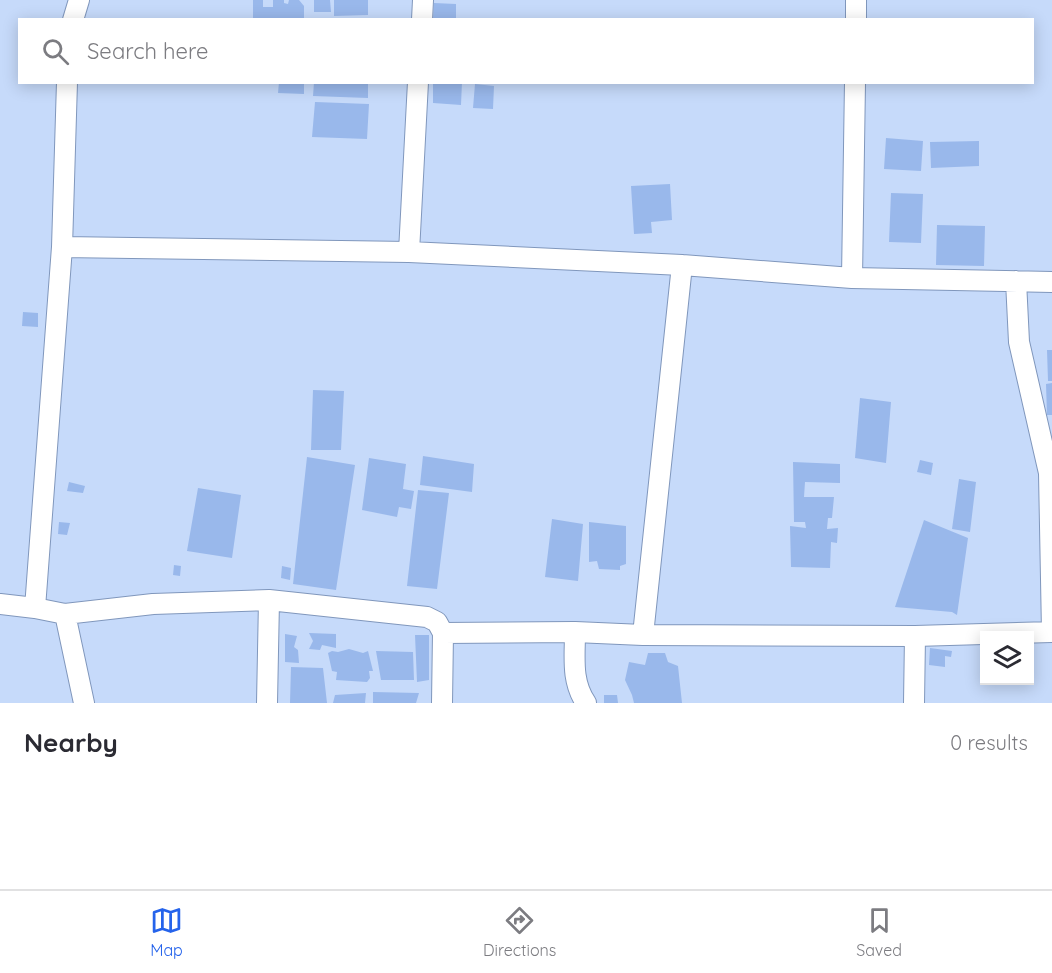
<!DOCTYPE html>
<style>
:root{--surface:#fff;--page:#f2f2f3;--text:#2b2b33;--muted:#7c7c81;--line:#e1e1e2;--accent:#2563eb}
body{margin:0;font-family:Quicksand,sans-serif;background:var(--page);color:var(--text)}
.controls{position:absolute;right:18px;bottom:18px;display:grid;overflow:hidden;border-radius:0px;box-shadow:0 3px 15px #0003}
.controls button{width:54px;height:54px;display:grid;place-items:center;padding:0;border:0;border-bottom:2px solid var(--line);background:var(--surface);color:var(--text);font:30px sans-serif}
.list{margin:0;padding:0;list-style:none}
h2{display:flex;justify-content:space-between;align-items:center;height:78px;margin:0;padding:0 24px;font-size:26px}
h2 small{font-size:20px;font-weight:400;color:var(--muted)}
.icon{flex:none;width:33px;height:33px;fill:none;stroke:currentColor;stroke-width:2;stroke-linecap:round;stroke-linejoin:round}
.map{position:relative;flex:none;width:1052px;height:703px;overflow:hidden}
.search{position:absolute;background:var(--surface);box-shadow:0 3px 15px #0003;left:18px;right:18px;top:18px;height:66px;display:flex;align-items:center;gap:15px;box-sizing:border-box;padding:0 21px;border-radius:0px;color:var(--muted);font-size:22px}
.sheet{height:186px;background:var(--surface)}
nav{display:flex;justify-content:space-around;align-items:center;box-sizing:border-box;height:84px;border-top:2px solid var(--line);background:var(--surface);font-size:16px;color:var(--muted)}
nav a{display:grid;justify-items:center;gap:3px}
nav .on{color:var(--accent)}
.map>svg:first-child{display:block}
</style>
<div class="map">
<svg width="1052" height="703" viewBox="0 0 1052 703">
<rect width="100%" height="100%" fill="#c6dafa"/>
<!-- building -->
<path fill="#99b8eb" d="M253,0h10v7h10v-7h11v3l4,1 1,-4h10l5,6v14h-51z
M314,0h16l1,12h-17z
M334,0h34v15l-34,1z
M434,3l22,1v16h-23z
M279,82h25v12l-26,-1z
M314,82h54v16l-55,-2z
M433,82h29l-1,23 -28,-2z
M475,84l19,2 -1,23 -20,-1z
M315,102l54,2 -2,35 -55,-2z
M886,138l37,3 -2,30 -37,-2z
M979,141v25l-48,2 -1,-26z
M670,184l2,36 -21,2 1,11 -18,1 -3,-48z
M891,193l32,1 -2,49 -32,-1z
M937,225l48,1 -1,40 -48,-1z
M23,312l15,1v14l-16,-1z
M1047,350h5v31h-4z
M1052,383v32h-5l-1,-31z
M313,390l31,1 -3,59h-30z
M860,398l31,4 -5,61 -31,-5z
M423,456l51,8 -2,28 -52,-7z
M307,457l48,8 -19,125 -43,-6z
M369,458l37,6 -3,25 11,2 -3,18 -12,-2 -2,10 -35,-7z
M920,460l13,3 -2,12 -14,-3z
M793,462l47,2v19l-35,-1 -1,15h30l-2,21h-4l-1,11 11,-1 -1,15 -6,-1 -1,26 -39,-1 -1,-41 16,2 -1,-6h-11z
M959,479l17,3 -6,50 -18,-3z
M69,482l16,4 -2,7 -16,-2z
M198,488l43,7 -9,63 -45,-7z
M418,490l31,3 -12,96 -30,-3z
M552,519l31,5 -5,57 -33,-4z
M924,520l44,18 -11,77 -5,-3 -57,-5z
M59,522l11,1 -3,12 -9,-1z
M589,522l37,4v38l-6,2v4l-21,-1 -2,-8 -8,1z
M174,565l7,1 -1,10 -7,-1z
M282,566l9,2 -1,12 -9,-2z
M309,633l27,1v14l-14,-3 -2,5 -11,-1 4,-8z
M285,634l12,2 -3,11 4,3 1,13 -14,-1z
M415,635h14v45l-12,2z
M930,648l22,3 -1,6 -6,-1v11l-16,-2z
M349,649l14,4 5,-2 5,20h-4l1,7 -3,4 -31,-2 1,-8 -5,-1 -4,-18 4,-2 6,1z
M376,651l37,1 1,28h-33z
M648,653h17l3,9 10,4 4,37h-48l-2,-8 -7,-15 4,-18 16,3z
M291,667l32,1 4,35h-37z
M373,692l46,1 -3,10h-43z
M366,693l-1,10h-32l2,-8z
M604,695h13l1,8h-14z"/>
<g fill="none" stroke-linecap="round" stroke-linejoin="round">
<defs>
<path id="minor" d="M73,20l6,-20
M422,20l1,-20
M856,20v-20
M62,247l347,5 273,13 170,13 200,4
M409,252l9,-170
M852,278l3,-196
M0,604l35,4 30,6 88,-10 116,-4 158,17 10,5 6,11 -1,70
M35,608l27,-361 5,-165
M65,614l19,89
M575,632c0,25 -4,49 11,71
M443,633l132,-1 68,3 272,1 137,-4 -3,-159 -30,-131 -3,-61
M643,635l39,-370
M267,703l2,-103
M914,703l1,-67"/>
</defs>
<!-- minor casing -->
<use href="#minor" stroke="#8097bc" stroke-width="22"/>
<!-- minor -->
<use href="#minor" stroke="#fff" stroke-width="20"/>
</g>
</svg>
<div class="controls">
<button><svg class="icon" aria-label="layers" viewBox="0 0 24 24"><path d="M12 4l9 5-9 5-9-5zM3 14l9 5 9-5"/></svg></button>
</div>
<div class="search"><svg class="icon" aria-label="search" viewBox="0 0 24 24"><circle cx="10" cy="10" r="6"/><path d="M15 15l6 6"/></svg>Search here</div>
</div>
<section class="sheet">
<h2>Nearby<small>0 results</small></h2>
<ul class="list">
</ul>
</section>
<nav>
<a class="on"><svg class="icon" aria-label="map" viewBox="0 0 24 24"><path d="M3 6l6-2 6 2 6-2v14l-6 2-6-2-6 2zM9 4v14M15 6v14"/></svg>Map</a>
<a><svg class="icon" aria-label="directions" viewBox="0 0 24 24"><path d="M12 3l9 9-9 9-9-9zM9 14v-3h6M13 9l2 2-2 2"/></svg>Directions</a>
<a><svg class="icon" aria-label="saved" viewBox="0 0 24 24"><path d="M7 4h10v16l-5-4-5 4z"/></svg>Saved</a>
</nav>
